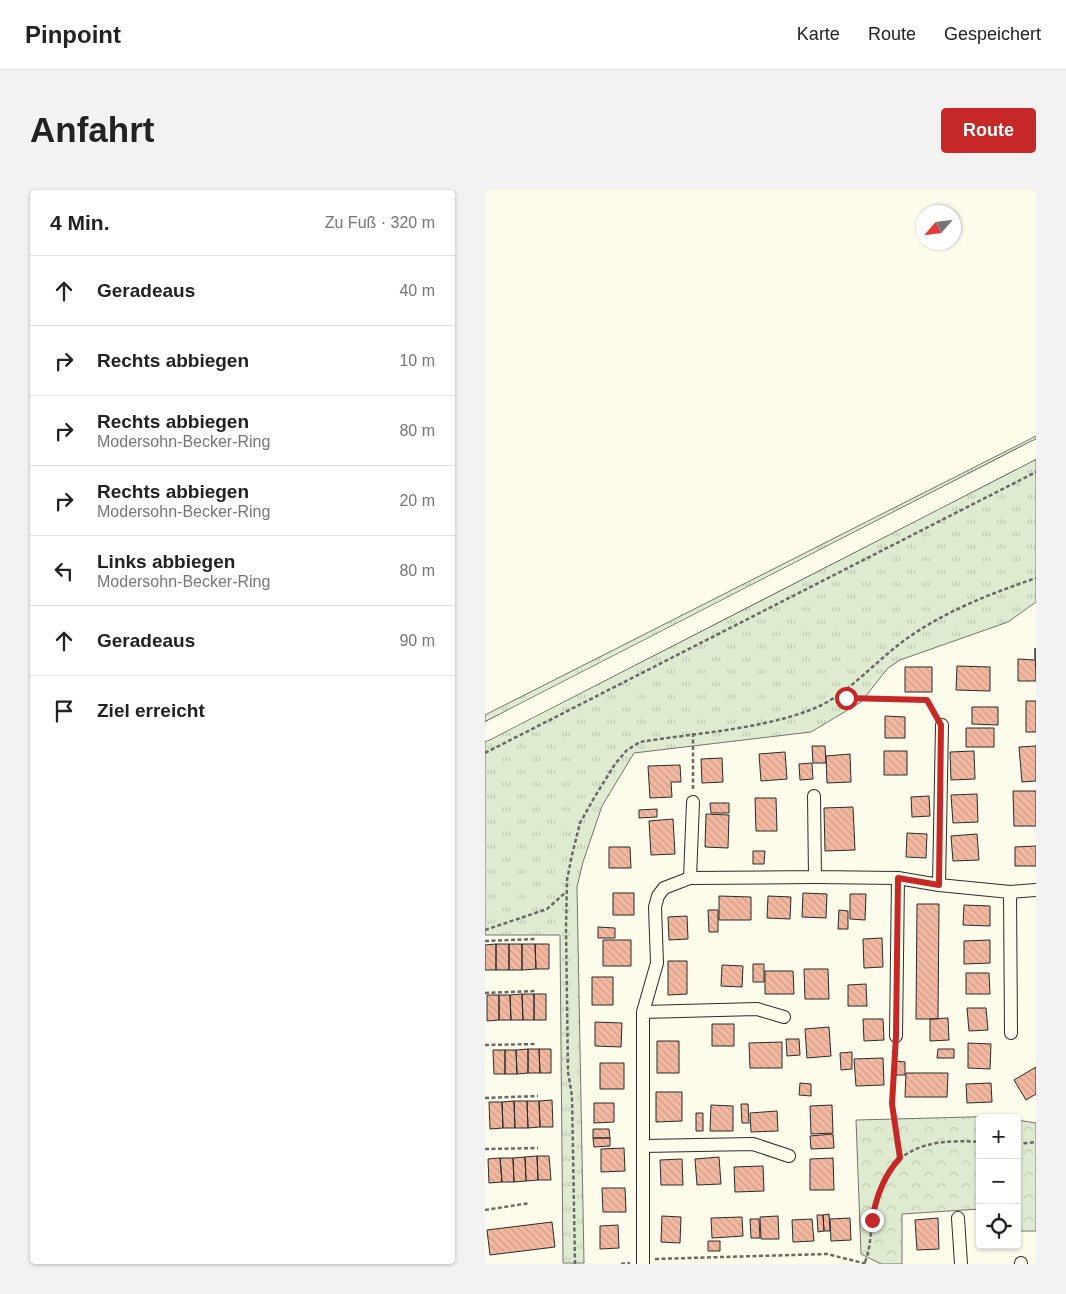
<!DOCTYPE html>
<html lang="de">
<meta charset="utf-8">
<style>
:root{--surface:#fff;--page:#f2f2f2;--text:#222;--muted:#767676;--line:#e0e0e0;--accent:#c62828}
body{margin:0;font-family:Arial,sans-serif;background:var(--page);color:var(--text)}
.controls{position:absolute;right:15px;bottom:15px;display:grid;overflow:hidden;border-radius:5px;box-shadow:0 1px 4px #0004}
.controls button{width:45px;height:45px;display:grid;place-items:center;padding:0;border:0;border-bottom:1px solid var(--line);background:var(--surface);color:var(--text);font:25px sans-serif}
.compass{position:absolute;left:431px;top:15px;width:45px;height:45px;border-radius:50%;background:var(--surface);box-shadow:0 1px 4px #0004;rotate:242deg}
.stop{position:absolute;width:15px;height:15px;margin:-11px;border:4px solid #c62828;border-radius:50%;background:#fff}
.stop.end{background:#c62828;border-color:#fff;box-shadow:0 1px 5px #0008}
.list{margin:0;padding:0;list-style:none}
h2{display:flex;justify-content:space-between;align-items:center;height:65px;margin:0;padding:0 20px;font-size:21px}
h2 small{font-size:16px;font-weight:400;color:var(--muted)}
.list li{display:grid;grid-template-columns:32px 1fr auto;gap:15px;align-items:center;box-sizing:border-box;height:70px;padding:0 20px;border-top:1px solid var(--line)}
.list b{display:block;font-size:19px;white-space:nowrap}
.list p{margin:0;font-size:16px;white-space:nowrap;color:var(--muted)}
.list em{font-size:16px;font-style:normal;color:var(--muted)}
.icon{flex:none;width:28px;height:28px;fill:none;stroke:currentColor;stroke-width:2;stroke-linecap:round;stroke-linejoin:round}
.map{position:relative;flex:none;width:551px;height:1074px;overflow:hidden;border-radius:5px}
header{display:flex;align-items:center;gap:30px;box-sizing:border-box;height:70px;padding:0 25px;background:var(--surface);border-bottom:1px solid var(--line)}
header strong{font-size:24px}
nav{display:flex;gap:28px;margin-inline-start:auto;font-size:18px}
.intro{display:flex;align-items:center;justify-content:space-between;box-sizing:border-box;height:120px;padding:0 30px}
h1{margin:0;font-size:35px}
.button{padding:12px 22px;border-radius:5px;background:var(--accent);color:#fff;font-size:18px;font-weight:700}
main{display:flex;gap:30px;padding:0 30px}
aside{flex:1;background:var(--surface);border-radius:5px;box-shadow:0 1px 4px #0004}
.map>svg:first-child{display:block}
</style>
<header>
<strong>Pinpoint</strong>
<nav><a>Karte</a><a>Route</a><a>Gespeichert</a></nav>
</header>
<div class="intro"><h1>Anfahrt</h1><a class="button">Route</a></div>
<main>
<aside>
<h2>4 Min.<small>Zu Fuß · 320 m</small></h2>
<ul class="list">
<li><svg class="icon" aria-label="ahead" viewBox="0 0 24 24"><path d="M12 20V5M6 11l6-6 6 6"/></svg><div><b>Geradeaus</b></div><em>40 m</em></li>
<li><svg class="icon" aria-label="right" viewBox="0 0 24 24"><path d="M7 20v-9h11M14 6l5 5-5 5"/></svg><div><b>Rechts abbiegen</b></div><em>10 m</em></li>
<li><svg class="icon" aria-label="right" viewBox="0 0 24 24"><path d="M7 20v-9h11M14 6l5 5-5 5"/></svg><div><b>Rechts abbiegen</b><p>Modersohn-Becker-Ring</p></div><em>80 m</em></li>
<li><svg class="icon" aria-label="right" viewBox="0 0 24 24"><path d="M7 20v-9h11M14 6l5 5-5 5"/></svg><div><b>Rechts abbiegen</b><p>Modersohn-Becker-Ring</p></div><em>20 m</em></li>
<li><svg class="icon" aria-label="left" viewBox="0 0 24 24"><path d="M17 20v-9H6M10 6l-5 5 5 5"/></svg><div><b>Links abbiegen</b><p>Modersohn-Becker-Ring</p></div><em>80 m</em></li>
<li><svg class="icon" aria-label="ahead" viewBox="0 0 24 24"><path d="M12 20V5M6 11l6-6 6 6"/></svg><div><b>Geradeaus</b></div><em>90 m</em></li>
<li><svg class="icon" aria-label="arrive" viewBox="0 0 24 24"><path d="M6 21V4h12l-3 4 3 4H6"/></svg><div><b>Ziel erreicht</b></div></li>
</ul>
</aside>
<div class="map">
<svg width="551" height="1074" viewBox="0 0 551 1074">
<defs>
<pattern id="grass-tufts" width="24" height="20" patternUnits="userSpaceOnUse" patternTransform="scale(1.25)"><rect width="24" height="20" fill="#deebd1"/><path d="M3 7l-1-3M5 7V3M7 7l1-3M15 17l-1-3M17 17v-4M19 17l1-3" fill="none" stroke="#bfcab4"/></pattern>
<pattern id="park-crowns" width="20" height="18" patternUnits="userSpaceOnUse" patternTransform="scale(1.25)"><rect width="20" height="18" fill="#deebd1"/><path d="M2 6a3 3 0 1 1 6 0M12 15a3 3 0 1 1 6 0" fill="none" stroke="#bfcab4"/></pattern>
<pattern id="building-back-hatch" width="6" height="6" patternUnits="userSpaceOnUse" patternTransform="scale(1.25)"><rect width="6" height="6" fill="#f2b8a0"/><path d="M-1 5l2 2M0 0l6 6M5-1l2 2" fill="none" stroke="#d09e8a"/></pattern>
</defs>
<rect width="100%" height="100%" fill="#fdfbea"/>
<!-- grass -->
<path fill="url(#grass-tufts)" stroke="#74746e" d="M551,246v166l-28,20 -108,38 -12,8 -27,34 -50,30 -177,21 -32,53 -19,56 -6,25 7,376h-21l-3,-328h-75v-220z"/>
<!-- park -->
<path fill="url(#park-crowns)" stroke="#74746e" d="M523,926l4,2h-32v91l-78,5v50h-21l-20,-10 -5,-134z
M532,930l19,3v108h-16l-3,-25z"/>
<!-- building -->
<path fill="url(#building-back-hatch)" stroke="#2b2b2b" d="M550,458l1,33h-18v-22l17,1z
M472,476l33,1v24l-34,-1z
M420,477h27v25h-27z
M541,511h10v31h-10z
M487,517h26v18l-26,-1z
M400,526l20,1v21h-20z
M481,538h28v19h-28z
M327,556h13l1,17h-13z
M551,556v35l-14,1 -3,-35z
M399,561h23v24h-23z
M489,561l1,28 -24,1 -1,-28z
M300,562l2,27 -26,2 -2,-27z
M365,564l1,28 -24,1 -1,-27z
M237,568l1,24 -21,1 -1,-24z
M327,573l1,16 -13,1 -1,-16z
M195,575l1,17h-10l1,15 -22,1 -2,-32z
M528,601h23v35h-22z
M492,604l1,28 -25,1 -2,-28z
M444,606l1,20 -18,1 -1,-20z
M270,608h21l1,33h-21z
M225,613h19v10h-18z
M368,617l2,43 -30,1 -1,-43z
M172,619v8l-18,1v-8z
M221,624l23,1 -1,33 -23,-1z
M188,629l2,35 -24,1 -2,-34z
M422,643l20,1 -1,24 -20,-1z
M492,644l2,26 -26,1 -2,-25z
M551,656v20h-21v-19z
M124,657h21l1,21h-22z
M268,661h12l-1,13h-11z
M128,703h21v22h-21z
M318,703l24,1 -1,24 -24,-1z
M365,704h16l-1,26 -15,-1z
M234,706l32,1v23h-32z
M283,706l23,1 -1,22 -23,-1z
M432,714h22l-1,115h-22z
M479,715l26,1v20l-27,-1z
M223,720h10v22h-9z
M354,720l9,1v18h-10z
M202,726l1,23 -19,1 -1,-23z
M113,737l17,1v10h-17z
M397,748l1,29 -19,1 -1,-29z
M118,750h28v26h-28z
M505,750v23l-26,1v-23z
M11,754v26h-11v-25z
M11,754h13v26h-13z
M24,754h13v26h-13z
M37,754h13l1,25 -14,1z
M50,754h14v25h-13z
M183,771h19v33l-19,1z
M268,774h11v18h-11z
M237,775l21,1 -1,21 -21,-1z
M319,779h24l1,30h-24z
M280,781h28l1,23h-29z
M481,783h23l1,21h-24z
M107,787h21v28h-21z
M381,794l1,22h-19v-21z
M37,804l1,26h-12l-1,-25z
M37,804h12v26h-11z
M49,804h12v26h-12z
M2,805h12v25l-12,1z
M14,805h11l1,25h-12z
M482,818h19l2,22 -19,1z
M463,828l1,22 -19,1v-22z
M378,829h20l1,21 -20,1z
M110,832l27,1 -1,24 -26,-1z
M227,834h22v22h-22z
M344,837l2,29 -24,2 -2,-29z
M301,849h13l1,16 -13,1z
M172,851h22v32h-22z
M297,852v26h-32l-1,-25z
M483,853l23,1 -1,25 -22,-1z
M43,859v24l-11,1 -1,-24z
M43,859h11l1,24h-12z
M54,859h12v24h-11z
M453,859h16v9h-17z
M8,860h12v24h-11z
M20,860h11l1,24h-12z
M367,862v17l-11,1 -1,-17z
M398,868l1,27 -28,1 -2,-27z
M411,871l9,1v13h-9z
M115,873h24v26h-24z
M551,877v27l-10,6 -12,-20z
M421,883h42l-1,24h-42z
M315,893l11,1v12l-12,-1z
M506,893l1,19 -25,1 -1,-19z
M171,902h26v29l-26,1z
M67,910l1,27h-13l-1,-26z
M29,911l1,27h-12l-1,-26z
M29,911h13l1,27h-13z
M42,911h12l1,26 -12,1z
M4,912h13l1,26 -13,1z
M109,913h20v19l-20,1z
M256,914h7l1,19h-7z
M226,915l22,1v25h-23z
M347,915l1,28 -22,1 -1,-28z
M292,921l1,20 -27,1 -1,-19z
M211,923h7v18h-7z
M108,939h16l1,9h-17z
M348,944l1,14 -23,1 -1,-13z
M108,948h17v8l-16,1z
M139,958l1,23 -24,1v-23z
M52,966h12l2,24h-13z
M52,966l1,24 -12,1 -1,-24z
M40,967l1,24 -12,1 -1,-24z
M234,967l2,27 -24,1 -2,-26z
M15,968l2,24 -13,1 -1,-24z
M15,968h13l1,24h-12z
M348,968l1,32h-24v-31z
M197,969l1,26h-22l-1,-25z
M278,976l1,25 -29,1 -1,-25z
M117,998h23l1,24h-23z
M344,1024l1,17h-6l-1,-16z
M332,1025h6l1,16 -6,1z
M177,1026l19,1 -1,26 -19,-1z
M293,1026l1,23h-18l-1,-22z
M257,1027l1,19 -31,2 -1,-20z
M365,1028l1,22 -20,1 -1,-22z
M453,1028l1,31 -22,1 -2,-30z
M265,1029h9l1,19h-9z
M327,1029l2,22 -21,1 -1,-22z
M67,1032l3,25 -65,8 -3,-25z
M133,1035l1,23 -19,1v-23z
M223,1051h12v10h-12z
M496,1055h28v3h-28z"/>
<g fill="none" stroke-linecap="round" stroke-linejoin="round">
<defs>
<path id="street" d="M329,606l1,81
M205,688l3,-76
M454,695l3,-160
M525,702l1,141
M158,822l114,-3 27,8
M411,846l2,-158
M158,956l110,-2 36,12
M473,1028l3,46
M536,1073v1
M158,1074v-252l14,-49 -2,-56 3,-11 6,-8 26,-10 125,-1 83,1 41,7 71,7 26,-2"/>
<path id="secondary" d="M0,542l551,-283"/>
</defs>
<!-- street casing -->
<use href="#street" stroke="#2b2b2b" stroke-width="14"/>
<!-- secondary casing -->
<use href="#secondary" stroke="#2b2b2b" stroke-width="19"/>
<!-- path -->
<path stroke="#6a6964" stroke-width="2.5" stroke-dasharray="4 2.5" stroke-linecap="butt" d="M357,501l4,7 81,2 8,14
M0,563l551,-281
M208,599v-56
M0,740l62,-21 19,-17
M0,751l51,-2
M0,803l52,-2
M0,855l52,-1
M410,857l-3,56 8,55
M0,908l53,-2
M532,954l19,-2
M0,959l53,-1
M0,1020l45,-7
M170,1069l172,-5 40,10
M380,1072c7,-18 5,-35 9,-53 12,-60 51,-71 106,-67
M90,1074l-3,-168 -4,-24 -2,-143 1,-49 5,-25 8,-32 14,-25 21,-34 12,-14 13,-8c54,-9 142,-14 189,-41 30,-18 54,-47 83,-66 38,-26 81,-42 124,-57
M136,1074l9,-1"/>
<!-- street -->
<use href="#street" stroke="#fdfbea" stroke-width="12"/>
<!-- secondary -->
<use href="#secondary" stroke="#fdfbea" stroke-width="18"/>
</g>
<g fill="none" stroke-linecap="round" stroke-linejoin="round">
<!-- route -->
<path stroke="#c62828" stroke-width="6" d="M361,508l81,2 14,25 -2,160 -41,-7 -2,158 -4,68 8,54c-16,17 -24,39 -28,62"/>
</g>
</svg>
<div class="controls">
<button>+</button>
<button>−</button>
<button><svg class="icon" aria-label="locate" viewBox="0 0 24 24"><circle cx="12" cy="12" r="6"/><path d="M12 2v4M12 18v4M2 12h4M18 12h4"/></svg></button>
</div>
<svg class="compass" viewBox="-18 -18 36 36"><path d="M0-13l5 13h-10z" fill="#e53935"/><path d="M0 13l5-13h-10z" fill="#767676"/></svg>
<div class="stop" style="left:361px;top:508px"></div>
<div class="stop end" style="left:387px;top:1030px"></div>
</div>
</main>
